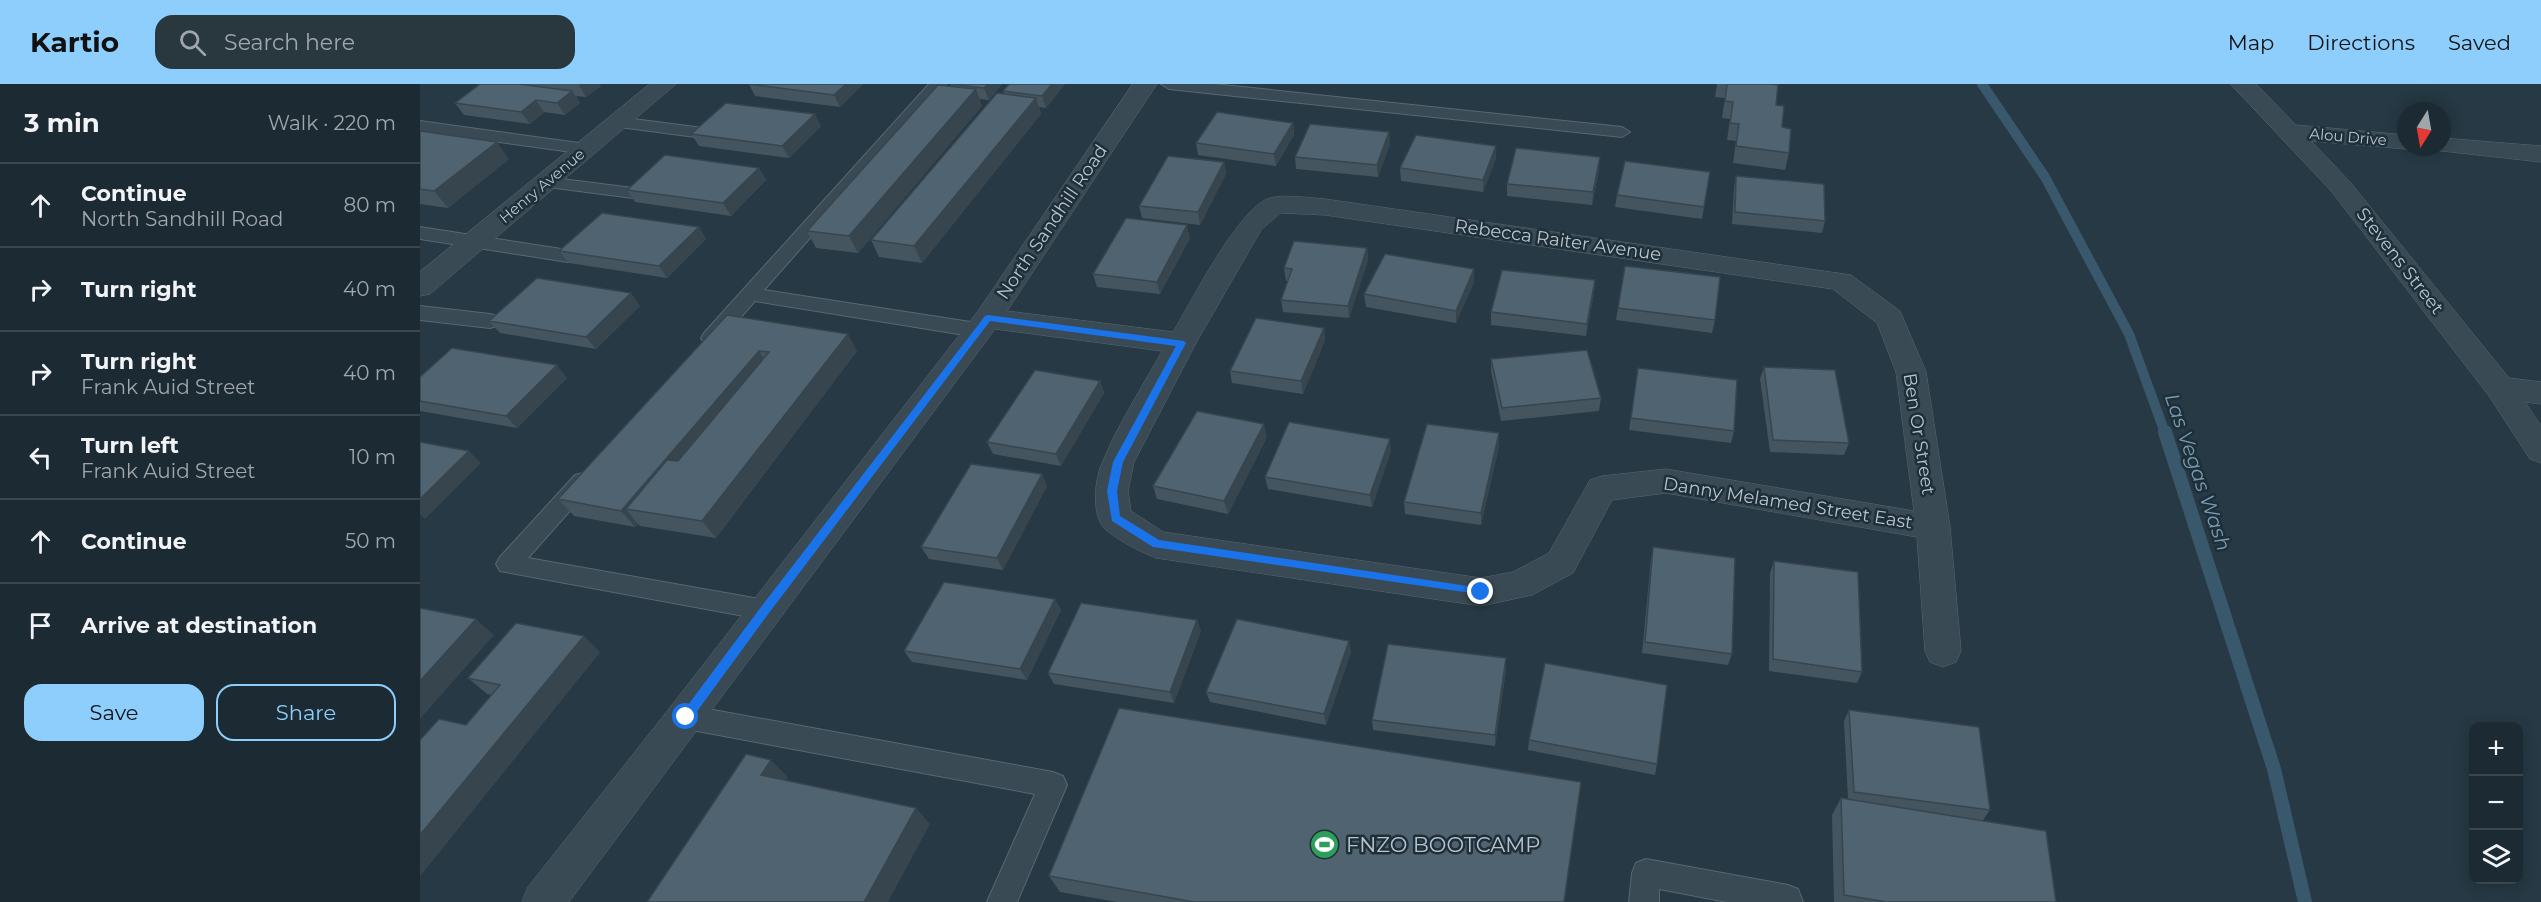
<!DOCTYPE html>
<meta charset="utf-8">
<style>
:root{--surface:#1c2b33;--page:#29373f;--text:#f1f3f6;--muted:#a0a7ac;--line:#3a474e;--accent:#8dcefd}
body{margin:0;font-family:Montserrat,sans-serif;background:var(--page);color:var(--text)}
.controls{position:absolute;right:18px;bottom:18px;display:grid;overflow:hidden;border-radius:12px;box-shadow:0 3px 15px #0003}
.controls button{width:54px;height:54px;display:grid;place-items:center;padding:0;border:0;border-bottom:2px solid var(--line);background:var(--surface);color:var(--text);font:30px sans-serif}
.compass{position:absolute;left:1977px;top:18px;width:54px;height:54px;border-radius:50%;background:var(--surface);box-shadow:0 3px 15px #0003;rotate:191deg}
.stop{position:absolute;width:18px;height:18px;margin:-14px;border:4px solid #1a73e8;border-radius:50%;background:#fff}
.stop.end{background:#1a73e8;border-color:#fff;box-shadow:0 2px 6px #0008}
.list{margin:0;padding:0;list-style:none}
h2{display:flex;justify-content:space-between;align-items:center;height:78px;margin:0;padding:0 24px;font-size:26px}
h2 small{font-size:20px;font-weight:400;color:var(--muted)}
.list li{display:grid;grid-template-columns:39px 1fr auto;gap:18px;align-items:center;box-sizing:border-box;height:84px;padding:0 24px;border-top:2px solid var(--line)}
.list b{display:block;font-size:22px;white-space:nowrap}
.list p{margin:0;font-size:20px;white-space:nowrap;color:var(--muted)}
.list em{font-size:20px;font-style:normal;color:var(--muted)}
.actions{display:flex;gap:12px;padding:18px 24px}
.actions a{flex:1;padding:14px 0;border:2px solid var(--accent);border-radius:18px;text-align:center;font-size:21px;color:var(--accent)}
.actions .main{background:var(--accent);color:#111}
.icon{flex:none;width:33px;height:33px;fill:none;stroke:currentColor;stroke-width:2;stroke-linecap:round;stroke-linejoin:round}
.map{position:relative;flex:none;width:2121px;height:818px;overflow:hidden}
header{display:flex;align-items:center;gap:36px;box-sizing:border-box;height:84px;padding:0 30px;background:var(--accent);color:#111}
header strong{font-size:28px}
nav{display:flex;gap:33px;margin-inline-start:auto;font-size:21px}
.search{width:420px;height:54px;background:var(--page);display:flex;align-items:center;gap:15px;box-sizing:border-box;padding:0 21px;border-radius:18px;color:var(--muted);font-size:22px}
main{display:flex}
aside{flex:1;background:var(--surface)}
.map>svg:first-child{display:block}
</style>
<header>
<strong>Kartio</strong>
<div class="search"><svg class="icon" aria-label="search" viewBox="0 0 24 24"><circle cx="10" cy="10" r="6"/><path d="M15 15l6 6"/></svg>Search here</div>
<nav><a>Map</a><a>Directions</a><a>Saved</a></nav>
</header>
<main>
<aside>
<h2>3 min<small>Walk · 220 m</small></h2>
<ul class="list">
<li><svg class="icon" aria-label="ahead" viewBox="0 0 24 24"><path d="M12 20V5M6 11l6-6 6 6"/></svg><div><b>Continue</b><p>North Sandhill Road</p></div><em>80 m</em></li>
<li><svg class="icon" aria-label="right" viewBox="0 0 24 24"><path d="M7 20v-9h11M14 6l5 5-5 5"/></svg><div><b>Turn right</b></div><em>40 m</em></li>
<li><svg class="icon" aria-label="right" viewBox="0 0 24 24"><path d="M7 20v-9h11M14 6l5 5-5 5"/></svg><div><b>Turn right</b><p>Frank Auid Street</p></div><em>40 m</em></li>
<li><svg class="icon" aria-label="left" viewBox="0 0 24 24"><path d="M17 20v-9H6M10 6l-5 5 5 5"/></svg><div><b>Turn left</b><p>Frank Auid Street</p></div><em>10 m</em></li>
<li><svg class="icon" aria-label="ahead" viewBox="0 0 24 24"><path d="M12 20V5M6 11l6-6 6 6"/></svg><div><b>Continue</b></div><em>50 m</em></li>
<li><svg class="icon" aria-label="arrive" viewBox="0 0 24 24"><path d="M6 21V4h12l-3 4 3 4H6"/></svg><div><b>Arrive at destination</b></div></li>
</ul>
<div class="actions"><a class="main">Save</a><a>Share</a></div>
</aside>
<div class="map">
<svg width="2121" height="818" viewBox="0 0 2121 818">
<rect width="100%" height="100%" fill="#263944"/>
<g fill="none" stroke-linecap="round" stroke-linejoin="round">
<!-- stream-far1 -->
<path stroke="#39586c" stroke-width="10" d="M1562,0l63,93 84,157 36,99"/>
<!-- stream -->
<path stroke="#39586c" stroke-width="14" d="M1745,348l109,337 31,133"/>
<defs>
<path id="service" d="M509,0h17l-182,206 213,33 7,2 3,5 -3,5 -7,2 -222,-36 -37,42 -7,2 -7,-2 -3,-5 3,-5z
M741,0h53l408,43 8,5 -8,5 -453,-48z
M198,33l85,11 8,5 -8,5 -91,-12 -2,-4 2,-4z
M0,37l166,23 6,1 3,4 -3,4 -6,1 -166,-23z
M126,93l87,11 6,1 3,4 -3,4 -6,1 -93,-12 -3,-4 3,-4z
M0,143l148,23 7,2 2,4 -2,4 -7,2 -148,-23z
M0,222l70,8 7,2 3,5 -3,5 -7,2 -70,-8z
M163,389l8,2 3,6 -3,6 -63,71 237,42 9,3 3,7 -3,7 -9,3 -265,-49 -4,-7 4,-7 75,-82z
M266,621l367,67 10,4 4,9 -50,117h-30l48,-108 -349,-65 -9,-4 -4,-8 4,-8z
M1226,775l142,26 10,4 5,13h-76l-68,-13v13h-30l3,-29 4,-10z"/>
<path id="minor" d="M230,0h26l-246,210 -10,2v-24z
M713,0h24l-150,227 166,21c20,-33 61,-115 92,-132 12,-7 45,-2 60,-1l526,76 49,36 26,61 24,155 11,124 -5,11 -13,5 -13,-5 -5,-11 -8,-114 -251,-44 -54,7 -39,73 -41,22 -51,11 -325,-48c-13,-5 -48,-22 -55,-34 -9,-17 -6,-46 2,-63 15,-37 40,-75 59,-110l-167,-22 -426,573h-47l6,-15 144,-182 306,-394zM861,129l44,2 508,74 44,34 19,49 18,139 -248,-42 -64,7 -12,4 -41,73 -36,19 -32,6 -318,-46 -32,-21 -3,-20 6,-29 62,-119 65,-113z
M1811,0h25l40,41 110,10v12h9l-9,2 -95,-8 39,41 159,196 32,4v22l-16,-2 16,24v37l-11,-4 -41,-63 -157,-204z
M2022,54l99,8v16l-108,-12 -2,-3h11z"/>
</defs>
<!-- service casing -->
<use href="#service" stroke="#596771" stroke-width="2"/>
<!-- minor casing -->
<use href="#minor" stroke="#596771" stroke-width="1"/>
<!-- service -->
<use href="#service" fill="#3a4a54" fill-rule="evenodd"/>
<!-- minor -->
<use href="#minor" fill="#3a4a54" fill-rule="evenodd"/>
</g>
<!-- wall -->
<path fill="#445560" d="M60,0h119l2,2 -15,11 -10,-1 4,7 -15,12 -21,-3 -14,12 -66,-9 -9,-12z
M329,0h114l-23,23 -85,-11z
M530,0h52l-13,16 -10,-1 3,7 -124,147 -42,-5 -9,-17 144,-144z
M589,0h56l-19,24 -7,-1 2,7 -119,149 -43,-6 -8,-17 133,-146 -1,-3z
M1297,0h54l18,69 -4,17 -52,-7 3,-22 -9,-1 3,-21 -8,-1 3,-20 -10,-1z
M873,39l1,12 -18,31 -78,-11 -2,-12z
M401,42l-32,32 -90,-12 -8,-12z
M0,47l89,28 -61,49 -28,-4z
M969,48l1,12 -12,33 -82,-8 -1,-12z
M1076,74l-13,34 -82,-11 -1,-13z
M804,78l2,12 -26,51 -58,-7 -3,-12z
M339,84l7,12 -35,36 -96,-14 -8,-12z
M1179,85l-7,36 -85,-9v-12z
M1290,88l-8,47 -87,-12 2,-12z
M1316,92l89,45 -3,12 -90,-9 2,-36z
M279,143l7,12 -39,39 -98,-15 -10,-12z
M770,154l-30,56 -63,-7 -4,-13z
M947,164l1,12 -19,58 -66,-6 -2,-12 7,-19h-2l-2,-13z
M1054,185v13l-18,41 -90,-16 -2,-13z
M1175,196l-1,13 -8,43 -95,-11v-13z
M220,222l-44,43 -96,-16 -11,-12z
M1198,224l97,12 -3,13 -96,-13z
M307,231l130,36 -141,187 -76,-12 -2,-2 -3,3 -61,-11 -16,-17z
M904,244l1,12 -22,54 -71,-11 -2,-12z
M1071,275l110,39 -2,13 -98,10 -10,-50z
M1344,283l85,76 -5,12 -74,-3 -10,-73z
M1218,284l96,63 -3,12 -102,-13z
M0,293l147,1 -50,50 -97,-17z
M680,297l4,12 -43,73 -68,-12 -6,-12z
M1079,349v13l-18,79 -76,-11 -1,-12z
M847,353l-39,77 -71,-15 -4,-13z
M971,367l-19,56 -104,-18 -3,-12z
M627,402l-44,84 -74,-11 -8,-12z
M1233,463l79,107 -4,11 -86,-12 9,-94z
M1354,477l88,111 -5,11 -88,-12 1,-98z
M635,515l6,11 -34,70 -115,-18 -8,-11z
M781,547l-27,72 -120,-19 -6,-11z
M180,568l-180,224v-136l46,-15 26,-30 -5,-1 -19,-16z
M931,568l-25,73 -116,-23 -4,-10z
M1086,586l-11,76 -122,-16 -1,-10z
M1429,626l141,100 -7,10 73,82h-222l-2,-87 9,-17 7,1 -4,-78z
M1109,656l128,24 -2,11 -127,-25z
M629,792l515,26h-447l-57,-10z"/>
<!-- shaded-wall -->
<path fill="#37454e" d="M160,0h19l2,2 -15,11 -7,-12z
M426,0h17l-23,23 -6,-12z
M568,0h14l-13,16 -5,-12z
M632,0h13l-19,24 -4,-12z
M556,5l6,17 -124,147 -9,-17z
M152,7l8,12 -15,12 -8,-12z
M616,14l5,16 -119,149 -8,-17z
M116,16l8,12 -14,12 -9,-12z
M395,30l6,12 -32,32 -7,-12z
M873,39l1,12 -18,31 -2,-12z
M969,48l1,12 -12,33 -1,-12z
M77,58l12,17 -61,49 -14,-17z
M1076,62v12l-13,34v-12z
M1180,73l-1,12 -7,36 1,-13z
M804,78l2,12 -26,51 -2,-13z
M339,84l7,12 -35,36 -8,-13z
M767,141l3,13 -30,56 -3,-12z
M279,143l7,12 -39,39 -8,-12z
M947,164l1,12 -19,58 -1,-12z
M1054,185v13l-18,41v-12z
M1175,196l-1,13 -8,43 1,-12z
M211,209l9,13 -44,43 -10,-12z
M904,244l1,12 -22,54 -2,-13z
M428,250l9,17 -141,187 -14,-17z
M339,267l11,17 -122,145 -22,-4 12,15 -3,3 -14,-16z
M137,281l10,13 -50,50 -11,-12z
M680,297l4,12 -43,73 -5,-12z
M844,340l3,13 -39,77 -4,-13z
M1079,349v13l-18,79v-12z
M970,355l1,12 -19,56 -2,-12z
M49,367l12,12 -56,56 -5,-5v-15z
M622,390l5,12 -44,84 -6,-12z
M635,515l6,11 -34,70 -7,-11z
M56,535l18,16 -74,84v-38z
M777,536l4,11 -27,72 -4,-11z
M164,552l16,16 -180,224v-41z
M929,557l2,11 -25,73 -2,-11z
M1086,574v12l-11,76v-11z
M351,676l17,17 -10,15 -17,-17z
M496,724l14,16 -42,78h-24z"/>
<!-- building -->
<path fill="#4f6370" stroke="#37454e" stroke-width="1.5" d="M60,0h39l53,7 -15,12 -21,-3 -15,12 -66,-9z
M329,0h97l-12,11z
M530,0h38l-4,4z
M589,0h43l-10,12 -39,-5z
M1307,0h44l7,1 -2,20 8,1 -2,21 9,2 -2,24 -53,-7 3,-22 -9,-1 3,-21 -8,-1z
M518,1l38,4 -127,147 -42,-5z
M577,9l39,5 -122,148 -43,-6z
M306,19l89,11 -33,32 -91,-12z
M797,28l76,11 -19,31 -78,-11z
M890,40l79,8 -12,33 -82,-8z
M0,47l77,11 -63,49 -14,-2z
M996,51l80,11 -13,34 -83,-12z
M1096,64l84,9 -7,35 -86,-8z
M245,71l94,13 -36,35 -96,-13z
M748,72l56,6 -26,50 -59,-6z
M1205,77l85,11 -6,35 -87,-12z
M1316,92l88,8 1,37 -90,-9z
M182,129l97,14 -40,39 -100,-15z
M706,134l61,7 -30,57 -64,-8z
M874,157l73,7 -19,58 -67,-6 11,-31 -8,-1z
M965,170l89,15 -18,42 -92,-17z
M1205,182l95,11 -5,43 -97,-12z
M1082,186l93,10 -8,44 -96,-12z
M117,194l94,15 -45,44 -97,-16z
M307,231l121,19 -146,187 -76,-12 41,-49 11,1 91,-109 -10,-1 -138,160 -63,-12z
M836,234l68,10 -23,53 -71,-10z
M32,264l105,17 -51,51 -86,-15v-24z
M1167,266l14,48 -99,10 -11,-49z
M1344,283l71,3 14,73 -76,-3z
M1218,284l99,12 -3,51 -103,-13z
M615,286l65,11 -44,73 -69,-12z
M777,327l67,13 -40,77 -71,-15z
M869,338l101,17 -20,56 -105,-18z
M1007,340l72,9 -18,80 -77,-11z
M0,358l49,9 -49,48z
M551,380l71,10 -45,84 -76,-11z
M1233,463l82,11 -3,96 -87,-12z
M1354,477l84,11 4,100 -89,-13z
M524,498l111,17 -35,70 -116,-18z
M661,519l116,17 -27,72 -122,-19z
M0,524l56,11 -56,62z
M817,535l112,22 -25,73 -118,-22z
M96,539l68,13 -164,199v-95l19,-21 27,6 34,-40 -32,-7z
M968,560l118,14 -11,77 -123,-15z
M1125,579l122,22 -10,79 -128,-24z
M699,624l462,74 -17,120h-370l-145,-26z
M1429,626l130,17 11,83 -136,-18z
M326,670l25,6 -10,15 155,33 -52,94h-217z
M1421,714l205,33 10,71h-169l-43,-7z"/>
<!-- route -->
<path fill="#1a73e8" d="M568,231l196,26 2,2 -63,119 -6,29 3,25 39,24 322,48 4,1v6l-332,-48 -41,-26 -5,-30 6,-29 63,-116 -186,-25 -221,292 -79,108h-8v-8l79,-106 224,-291z"/>
<!-- icons -->
<defs>
<symbol id="stadium-disc" viewBox="-11 -11 22 22"><circle r="9.5" fill="#2e9e5b" stroke="#1f2f39"/><path d="M0-5a6.5 5 0 1 0 0 10a6.5 5 0 1 0 0-10ZM-3.5-1.8h7v3.6h-7Z" fill="#fff"/></symbol>
</defs>
<g fill-rule="evenodd">
<use href="#stadium-disc" x="888" y="744" width="33" height="33"/>
</g>
<g text-anchor="middle" stroke-width="5" stroke-linejoin="round" paint-order="stroke">
<!-- far-street labels -->
<g font-size="15" fill="#b8c4cd" stroke="#1f2f39">
<text transform="translate(1928 53) rotate(5)" y="5">Alou Drive</text>
<text transform="translate(122 102) rotate(-40)" y="5">Henry Avenue</text>
</g>
<!-- street labels -->
<g font-size="18" fill="#b8c4cd" stroke="#1f2f39">
<text transform="translate(632 138) rotate(-56)" y="6">North Sandhill Road</text>
<text transform="translate(1138 156) rotate(8)" y="6">Rebecca Raiter Avenue</text>
<text transform="translate(1980 177) rotate(52)" y="6">Stevens Street</text>
<text transform="translate(1499 350) rotate(81)" y="6">Ben Or Street</text>
<text transform="translate(1368 419) rotate(9)" y="6">Danny Melamed Street East</text>
</g>
<!-- water labels -->
<g font-size="20" font-style="italic" fill="#779bb2" stroke="#1f2f39">
<text transform="translate(1778 388) rotate(71)" y="7">Las Vegas Wash</text>
</g>
<!-- near-poi labels -->
<g font-size="21" fill="#b8c4cd" stroke="#1f2f39" text-anchor="start">
<text x="926" y="768">FNZO BOOTCAMP</text>
</g>
</g>
</svg>
<div class="controls">
<button>+</button>
<button>−</button>
<button><svg class="icon" aria-label="layers" viewBox="0 0 24 24"><path d="M12 4l9 5-9 5-9-5zM3 14l9 5 9-5"/></svg></button>
</div>
<svg class="compass" viewBox="-18 -18 36 36"><path d="M0-13l5 13h-10z" fill="#e53935"/><path d="M0 13l5-13h-10z" fill="#a0a7ac"/></svg>
<div class="stop" style="left:266px;top:633px"></div>
<div class="stop end" style="left:1061px;top:508px"></div>
</div>
</main>
